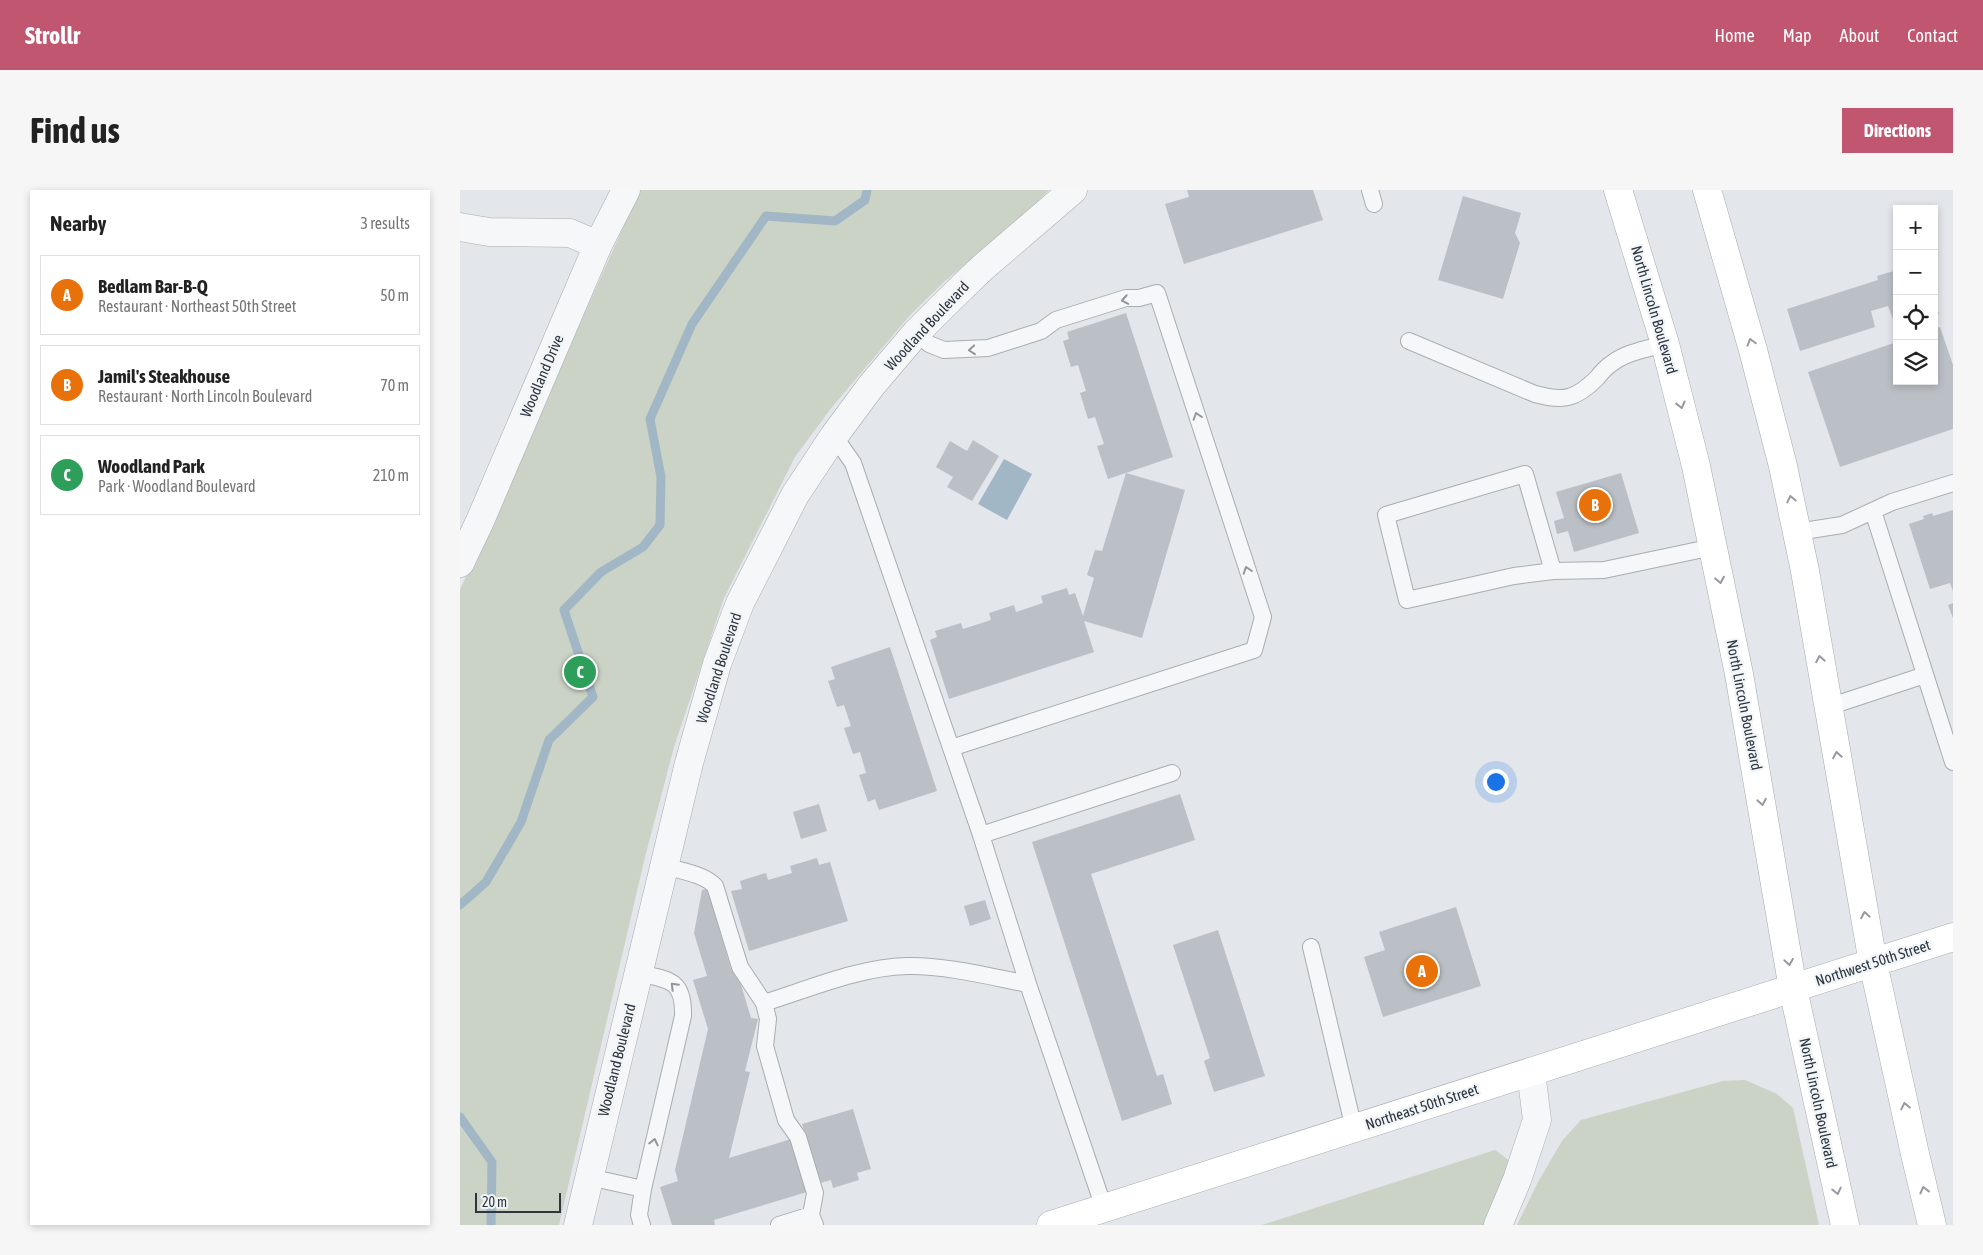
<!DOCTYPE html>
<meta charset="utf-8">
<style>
:root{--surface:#fff;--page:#f6f6f6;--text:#222;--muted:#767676;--line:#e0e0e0;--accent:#c15670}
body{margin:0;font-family:"Asap Condensed",sans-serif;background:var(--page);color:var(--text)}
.controls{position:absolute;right:15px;top:15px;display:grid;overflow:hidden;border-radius:0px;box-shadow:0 2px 8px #0003}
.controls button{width:45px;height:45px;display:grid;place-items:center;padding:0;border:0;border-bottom:1px solid var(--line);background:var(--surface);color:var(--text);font:25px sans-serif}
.scale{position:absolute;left:15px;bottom:12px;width:86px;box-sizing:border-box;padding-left:5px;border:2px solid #2c3540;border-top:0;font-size:14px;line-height:18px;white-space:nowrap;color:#2c3540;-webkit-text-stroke:4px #f2f5f7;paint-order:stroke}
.you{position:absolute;left:1035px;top:591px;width:18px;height:18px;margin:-12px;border:4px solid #fff;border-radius:50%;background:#1a73e8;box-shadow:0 0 0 8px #1a73e833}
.badge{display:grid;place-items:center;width:32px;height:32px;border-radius:50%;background:var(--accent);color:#fff;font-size:16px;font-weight:700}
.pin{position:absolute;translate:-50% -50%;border:2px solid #fff;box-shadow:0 1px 5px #0006}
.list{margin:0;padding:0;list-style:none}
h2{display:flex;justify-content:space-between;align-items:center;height:65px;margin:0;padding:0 20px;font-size:21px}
h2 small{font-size:16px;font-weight:400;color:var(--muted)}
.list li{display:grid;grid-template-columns:32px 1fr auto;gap:15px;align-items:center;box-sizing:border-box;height:80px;margin:0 10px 10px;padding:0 10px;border:1px solid var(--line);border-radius:0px}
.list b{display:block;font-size:19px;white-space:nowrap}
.list p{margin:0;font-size:16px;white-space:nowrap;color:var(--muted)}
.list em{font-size:16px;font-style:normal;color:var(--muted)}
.icon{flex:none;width:28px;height:28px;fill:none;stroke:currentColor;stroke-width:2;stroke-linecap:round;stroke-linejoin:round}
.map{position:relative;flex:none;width:1493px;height:1035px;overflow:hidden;border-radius:0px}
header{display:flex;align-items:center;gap:30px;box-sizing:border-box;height:70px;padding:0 25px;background:var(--accent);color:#fff}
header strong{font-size:24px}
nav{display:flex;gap:28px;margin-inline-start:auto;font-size:18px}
.intro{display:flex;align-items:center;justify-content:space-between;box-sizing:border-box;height:120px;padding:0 30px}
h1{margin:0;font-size:35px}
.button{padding:12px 22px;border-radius:0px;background:var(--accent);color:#fff;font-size:18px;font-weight:700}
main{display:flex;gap:30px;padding:0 30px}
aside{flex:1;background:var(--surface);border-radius:0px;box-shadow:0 2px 8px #0003}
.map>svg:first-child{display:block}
</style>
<header>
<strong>Strollr</strong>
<nav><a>Home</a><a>Map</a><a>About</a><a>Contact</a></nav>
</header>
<div class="intro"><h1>Find us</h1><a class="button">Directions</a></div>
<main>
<aside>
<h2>Nearby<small>3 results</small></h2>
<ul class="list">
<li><span class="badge" style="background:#e8710a">A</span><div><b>Bedlam Bar-B-Q</b><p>Restaurant · Northeast 50th Street</p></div><em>50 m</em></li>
<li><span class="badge" style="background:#e8710a">B</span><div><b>Jamil's Steakhouse</b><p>Restaurant · North Lincoln Boulevard</p></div><em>70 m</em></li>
<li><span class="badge" style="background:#2e9e5b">C</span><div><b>Woodland Park</b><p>Park · Woodland Boulevard</p></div><em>210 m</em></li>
</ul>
</aside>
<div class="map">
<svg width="1493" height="1035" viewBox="0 0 1493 1035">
<rect width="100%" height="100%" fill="#e3e6ea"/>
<!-- green -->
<path fill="#cad3c5" d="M180,0h409l-15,15 -91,78 -32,31 -79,93 -37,50 -71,141 -50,149 -29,110 -86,368h-99v-635z
M1285,890l32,14 16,14 26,117h-302l21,-43 24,-41 19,-21 142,-39z
M1035,960l19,14 -27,61h-225z"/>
<!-- water -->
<path fill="#a2b7c6" d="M544,269l28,15 -25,46 -29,-16z"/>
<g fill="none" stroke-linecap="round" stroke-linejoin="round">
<!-- stream -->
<path stroke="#a2b7c6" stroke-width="9" d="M0,715l26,-23 35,-60 28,-82 44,-43 -29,-87 37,-38 42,-25 17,-22 1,-48 -11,-58 42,-95 74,-108 69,5 30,-21 2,-10
M0,927l32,45 -1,63"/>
</g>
<!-- building -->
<path fill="#bbc0c6" d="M727,0h126l10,30 -139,44 -19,-60 24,-7z
M1003,6l58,17 -6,20 5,10 -17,56 -65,-19z
M1437,80v60l-9,-24 -17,5 4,16 -75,24 -13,-42 91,-29 -1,-4z
M1474,112l5,12 -5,1z
M666,123l47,144 -65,22 -11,-33 7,-2 -9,-27 -7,2 -8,-26 6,-2 -8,-26 -7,2 -8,-26 6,-2 -2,-7z
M1480,137l13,38v64l-113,38 -32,-95 89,-30v39h37v-52z
M513,250l26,16 -27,45 -25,-14 6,-10 -17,-10 14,-26 17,10z
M666,283l59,17 -43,148 -58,-17 10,31 -145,47 -19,-59 7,-3 -2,-6 26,-8 2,6 28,-9 -2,-7 25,-8 2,7 27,-9 -2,-7 26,-8 2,7 6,-2 8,23 11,-38 -7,-3 8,-25 7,1z
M1161,283l18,60 -65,19 -6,-21 -11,3 -3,-13 10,-3 -8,-26z
M1493,320v81l-3,-8 -20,6 -21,-65 15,-5 -1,-3 9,-3 1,3z
M1493,413v15l-5,-13z
M430,457l47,144 -58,19 -4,-11 -7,3 -9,-27 7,-2 -6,-21 -7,2 -9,-26 7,-2 -7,-21 -7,2 -9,-26 7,-2 -4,-12z
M720,604l15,46 -104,34 66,202 6,-2 9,30 -50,17 -90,-279z
M359,614l8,27 -26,8 -8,-27z
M357,668l2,7 11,-3 18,59 -99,30 -18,-60 11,-2 -2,-8 26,-8 2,7 24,-7 -2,-7z
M247,699l24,80 5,-1 15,50 7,1 -13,52 5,1 -21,86 62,-19 16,53 -93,28 1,5h-43l-12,-38 18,-6 -3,-11 33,-141 -15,-49 14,-4 -13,-43 8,-43z
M525,710l6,19 -21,7 -6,-20z
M996,717l25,79 -98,31 -19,-60 21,-7 -6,-18z
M758,740l47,146 -51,16 -10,-31 6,-3 -37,-113z
M393,919l18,60 -14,4 2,7 -26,8 -2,-8 -11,3 -18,-59z"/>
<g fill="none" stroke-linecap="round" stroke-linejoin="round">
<defs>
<path id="service" d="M910,0l4,14
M456,143l13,11 15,6 44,-2 53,-17 15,-11 70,-22h13l18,-5 106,324 -9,33 -303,98
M949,151l126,53c29,8 41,5 62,-16 4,-5 9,-11 14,-14 15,-12 36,-15 54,-20
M374,246l19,27 128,372 47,149 76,224
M1413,321l80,251
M1337,342l45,-7 50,-23 61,-19
M1093,381l-28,-97 -139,41 21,85 107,-24 39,-5 51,-1 109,-23
M1368,517l97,-32
M521,645l191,-62
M205,676c16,5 39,8 50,20l25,81 24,36 4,16 -3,27 21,74 12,17 17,56 -4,22 4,10
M851,757l43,182
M178,783c31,7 46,6 45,43l-40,173 -4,26 3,10
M304,813c45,-14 96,-36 143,-37 38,-1 84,11 121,18
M129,987l54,12
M319,1035l32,-10"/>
<path id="minor" d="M0,37l29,5 81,1 28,12
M0,373l20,-42 118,-276 28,-55
M118,1035l111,-462 28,-99 23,-61 55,-108 39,-59 37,-50 45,-53 31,-31 34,-33 92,-79
M1038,1035l19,-45 20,-60 -6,-48"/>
<path id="secondary" d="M591,1035l902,-288"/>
<path id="primary" d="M1158,0l47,154 31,122 43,208 54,315 52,236
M1247,0l46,160 30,116 22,105 68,392 42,191 17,71"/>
</defs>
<!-- service casing -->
<use href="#service" stroke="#a8adb4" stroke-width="18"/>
<!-- minor casing -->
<use href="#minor" stroke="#a8adb4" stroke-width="29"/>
<!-- secondary casing -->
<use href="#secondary" stroke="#a8adb4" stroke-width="29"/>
<!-- primary casing -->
<use href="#primary" stroke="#a3acb4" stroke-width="29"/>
<!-- service -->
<use href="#service" stroke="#f5f7f8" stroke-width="16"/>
<!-- minor -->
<use href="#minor" stroke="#f5f7f8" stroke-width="28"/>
<!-- secondary -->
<use href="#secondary" stroke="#fff" stroke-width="28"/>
<!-- primary -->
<use href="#primary" stroke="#fff" stroke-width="28"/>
</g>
<!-- one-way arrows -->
<defs><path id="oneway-chevron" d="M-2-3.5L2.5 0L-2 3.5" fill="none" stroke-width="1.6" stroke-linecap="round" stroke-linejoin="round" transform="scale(1.25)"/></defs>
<g stroke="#90969c">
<use href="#oneway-chevron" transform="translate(665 110) rotate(170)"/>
<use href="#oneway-chevron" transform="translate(512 160) rotate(175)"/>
<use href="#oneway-chevron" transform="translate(737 226) rotate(-108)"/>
<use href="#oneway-chevron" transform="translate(787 380) rotate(-108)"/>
<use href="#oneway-chevron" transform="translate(214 796) rotate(-135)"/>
<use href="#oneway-chevron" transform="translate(194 952) rotate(-77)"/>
</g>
<g stroke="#969aa0">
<use href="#oneway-chevron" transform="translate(1291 152) rotate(-106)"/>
<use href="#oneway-chevron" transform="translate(1221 215) rotate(76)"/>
<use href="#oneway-chevron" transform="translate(1331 309) rotate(-102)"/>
<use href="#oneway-chevron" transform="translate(1260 390) rotate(79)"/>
<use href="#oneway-chevron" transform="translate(1360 469) rotate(-100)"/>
<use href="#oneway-chevron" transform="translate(1377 565) rotate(-100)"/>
<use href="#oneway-chevron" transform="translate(1302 612) rotate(80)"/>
<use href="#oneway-chevron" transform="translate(1405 725) rotate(-100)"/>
<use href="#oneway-chevron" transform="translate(1329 772) rotate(81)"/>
<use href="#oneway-chevron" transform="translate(1445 916) rotate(-102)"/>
<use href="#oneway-chevron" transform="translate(1464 1000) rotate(-104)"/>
<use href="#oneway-chevron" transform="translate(1377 1001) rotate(77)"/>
</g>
<g text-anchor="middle" stroke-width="4.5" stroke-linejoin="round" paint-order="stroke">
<!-- street labels -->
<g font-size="15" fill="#2c3540" stroke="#f2f5f7">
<text transform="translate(1194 120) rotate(74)" y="5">North Lincoln Boulevard</text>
<text transform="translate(467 136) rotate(-47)" y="5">Woodland Boulevard</text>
<text transform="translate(82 186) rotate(-67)" y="5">Woodland Drive</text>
<text transform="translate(259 478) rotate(-72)" y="5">Woodland Boulevard</text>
<text transform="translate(1284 515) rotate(79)" y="5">North Lincoln Boulevard</text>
<text transform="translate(1413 773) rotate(-18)" y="5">Northwest 50th Street</text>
<text transform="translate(157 870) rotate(-76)" y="5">Woodland Boulevard</text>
<text transform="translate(1358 913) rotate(78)" y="5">North Lincoln Boulevard</text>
<text transform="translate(962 917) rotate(-18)" y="5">Northeast 50th Street</text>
</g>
</g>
</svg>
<div class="controls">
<button>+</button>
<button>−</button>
<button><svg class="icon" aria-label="locate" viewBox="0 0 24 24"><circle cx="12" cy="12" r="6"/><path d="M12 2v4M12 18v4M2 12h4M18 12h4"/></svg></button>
<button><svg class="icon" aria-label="layers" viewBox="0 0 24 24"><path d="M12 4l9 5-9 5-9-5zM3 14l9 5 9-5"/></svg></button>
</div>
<div class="scale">20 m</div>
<div class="you"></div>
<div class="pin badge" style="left:962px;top:781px;background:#e8710a">A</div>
<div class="pin badge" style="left:1135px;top:315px;background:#e8710a">B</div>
<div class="pin badge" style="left:120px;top:482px;background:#2e9e5b">C</div>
</div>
</main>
